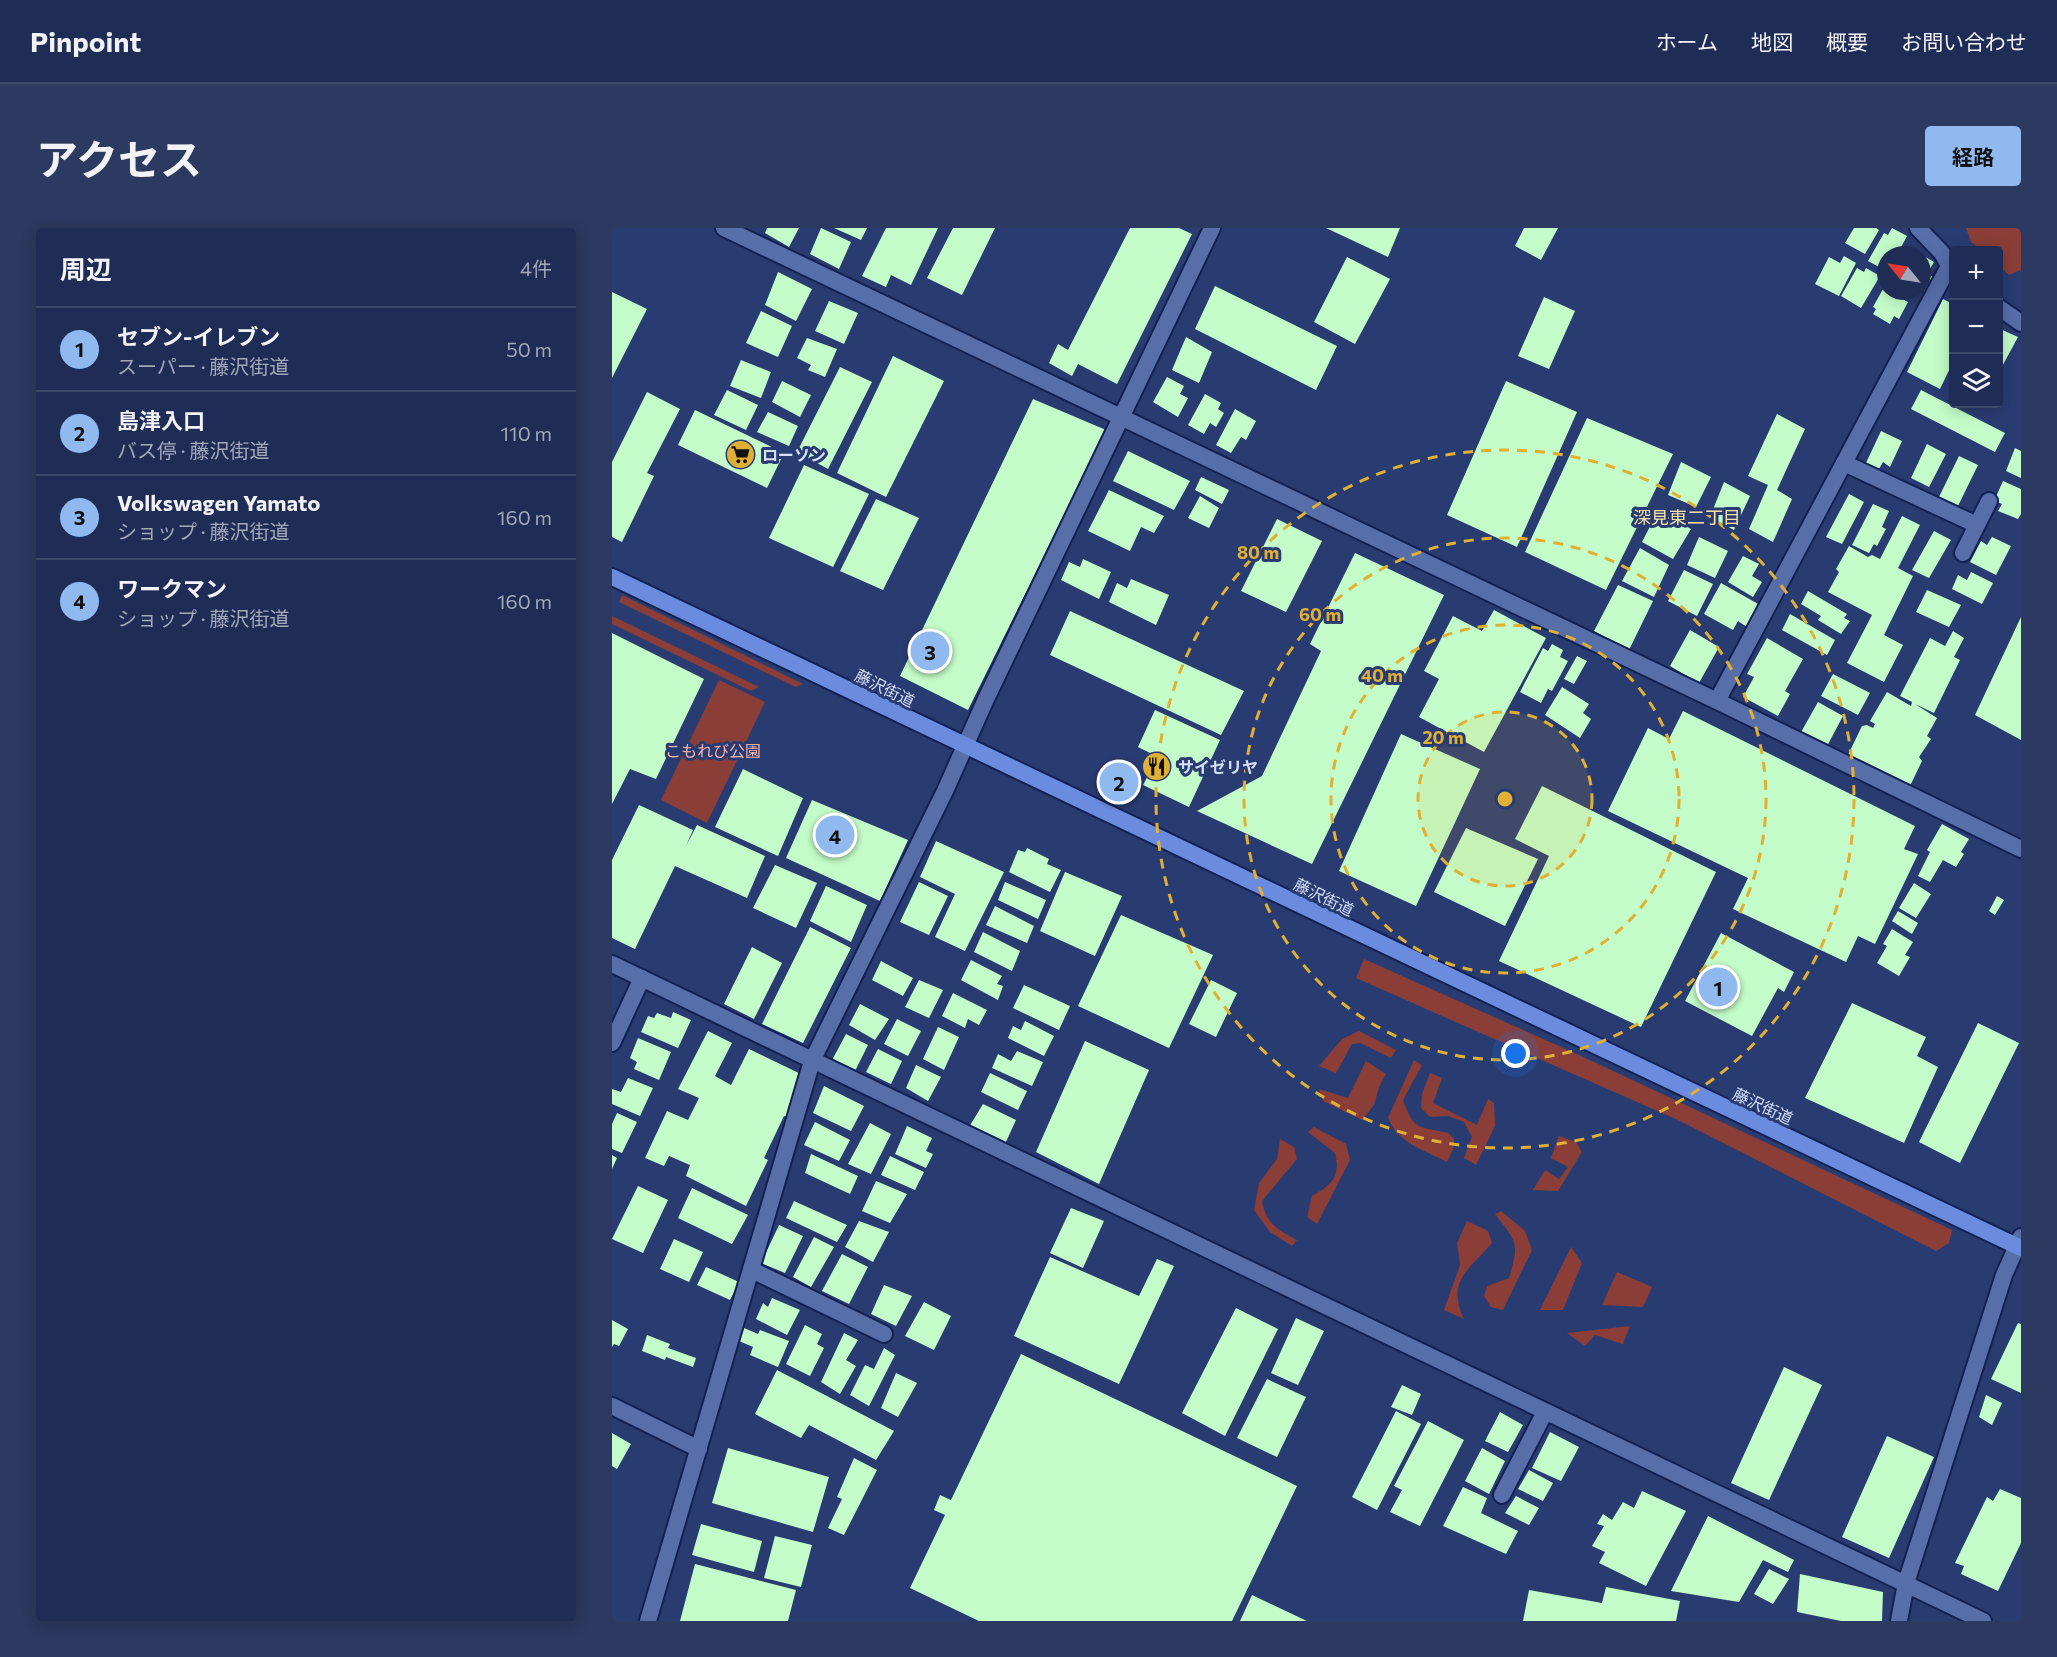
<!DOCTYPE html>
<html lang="ja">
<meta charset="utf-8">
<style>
:root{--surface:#1f2d56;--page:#2c3960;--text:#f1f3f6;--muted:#a1a8b9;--line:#3c496c;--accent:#90b9f0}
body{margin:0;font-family:Commissioner,"Noto Sans JP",sans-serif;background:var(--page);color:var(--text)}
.controls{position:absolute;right:18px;top:18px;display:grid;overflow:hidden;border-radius:6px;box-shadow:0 3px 15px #0003}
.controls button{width:54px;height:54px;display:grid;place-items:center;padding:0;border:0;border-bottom:2px solid var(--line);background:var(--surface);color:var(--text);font:30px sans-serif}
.compass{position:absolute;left:1265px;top:18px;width:54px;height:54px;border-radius:50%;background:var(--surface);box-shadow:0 3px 15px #0003;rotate:300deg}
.you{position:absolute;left:904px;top:826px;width:21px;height:21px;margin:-15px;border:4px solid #fff;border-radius:50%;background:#1a73e8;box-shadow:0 0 0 9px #1a73e833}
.badge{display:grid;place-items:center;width:39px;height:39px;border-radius:50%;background:var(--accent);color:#111;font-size:20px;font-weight:700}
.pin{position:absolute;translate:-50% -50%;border:3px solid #fff;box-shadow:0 2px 6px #0006}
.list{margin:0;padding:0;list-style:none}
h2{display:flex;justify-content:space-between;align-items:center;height:78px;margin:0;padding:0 24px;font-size:26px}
h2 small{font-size:20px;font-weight:400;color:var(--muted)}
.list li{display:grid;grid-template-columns:39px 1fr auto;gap:18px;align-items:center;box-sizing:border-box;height:84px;padding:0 24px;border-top:2px solid var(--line)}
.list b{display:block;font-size:22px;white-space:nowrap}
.list p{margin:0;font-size:20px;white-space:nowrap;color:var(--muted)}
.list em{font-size:20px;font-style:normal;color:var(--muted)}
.icon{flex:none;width:33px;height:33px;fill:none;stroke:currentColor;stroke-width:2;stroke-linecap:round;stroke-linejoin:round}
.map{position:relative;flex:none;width:1409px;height:1393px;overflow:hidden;border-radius:6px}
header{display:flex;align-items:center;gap:36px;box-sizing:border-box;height:84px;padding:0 30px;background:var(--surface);border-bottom:2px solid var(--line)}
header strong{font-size:28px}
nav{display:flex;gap:33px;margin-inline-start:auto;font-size:21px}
.intro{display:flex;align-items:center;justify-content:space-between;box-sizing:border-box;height:144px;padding:0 36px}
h1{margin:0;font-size:42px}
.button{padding:15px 27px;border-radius:6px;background:var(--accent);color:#111;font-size:21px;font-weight:700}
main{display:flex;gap:36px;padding:0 36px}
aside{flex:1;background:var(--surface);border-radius:6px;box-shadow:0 3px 15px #0003}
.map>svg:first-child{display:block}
</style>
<header>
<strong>Pinpoint</strong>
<nav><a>ホーム</a><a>地図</a><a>概要</a><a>お問い合わせ</a></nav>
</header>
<div class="intro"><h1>アクセス</h1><a class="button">経路</a></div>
<main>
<aside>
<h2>周辺<small>4件</small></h2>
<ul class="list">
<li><span class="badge">1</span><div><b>セブン-イレブン</b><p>スーパー · 藤沢街道</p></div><em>50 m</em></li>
<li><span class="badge">2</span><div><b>島津入口</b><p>バス停 · 藤沢街道</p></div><em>110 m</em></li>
<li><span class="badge">3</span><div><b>Volkswagen Yamato</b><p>ショップ · 藤沢街道</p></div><em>160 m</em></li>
<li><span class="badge">4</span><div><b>ワークマン</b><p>ショップ · 藤沢街道</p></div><em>160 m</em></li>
</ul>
</aside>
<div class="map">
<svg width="1409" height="1393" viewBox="0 0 1409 1393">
<rect width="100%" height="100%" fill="#293c72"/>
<!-- green -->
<path fill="#8a3e37" d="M1354,0h55v42l-12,5 -10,-9 -1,-16h-17l-10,-8z
M10,367l181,89 -7,3 -177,-85z
M0,388l147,71 -8,4 -139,-67z
M107,452l46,22 -58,121 -46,-23z
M752,731l215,96 373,175 -3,13 -13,8 -256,-130 -324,-143z
M747,803l37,19 -5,8 -31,-15 -8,1 -16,29 -17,-7 23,-27z
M802,832l8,5 -19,35c11,32 17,26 45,33l6,5v9l-7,15c-23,-12 -49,-19 -59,-44z
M754,833l20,13 -7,13 -5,18 -12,15 -39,-19 -4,-12 29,9z
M818,845l12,5 -9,25 44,22 11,-26 6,4 1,23 -19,39 -12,-7 8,-21 -8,-15 -16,-6 -18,1 -9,-9 1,-14z
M702,899l32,17 4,16 -33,64 -10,-7 5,-21c20,-11 29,-20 23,-43l-27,-21z
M947,908l17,6 6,10 -24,39 -25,-1 12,-20 14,9 9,-12 -17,-9z
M668,911l14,8 3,12 -35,42c4,23 16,29 35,39l-5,6 -22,-14 -16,-22 5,-27 18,-24z
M889,983l24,20 7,19 -29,60 -12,-3 -7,-11 3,-10 22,-8c10,-34 9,-35 -14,-64z
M855,993l21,10 4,12c-23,27 -46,37 -28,76l-20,-9 16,-45 -3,-22z
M959,1019l11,16 -19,47h-23z
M1005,1044l35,15 -9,20 -41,-2z
M1018,1098l-7,18 -28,-9 -10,11 -18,-13z"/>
<!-- building -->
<path fill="#c3fcc8" d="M155,0h32l-10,19 -24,-14z
M209,0l30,14 -12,27 -29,-15z
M222,0h33l-6,12z
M274,0h52l-27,57 -20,-10 -5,12 -24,-11z
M341,0h42l-33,67 -35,-17z
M518,0h49l13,6 -75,150 -39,-20 -6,12 -23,-13 9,-19 10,6z
M714,0h74l-12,29z
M912,0h34l-17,32 -26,-14z
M1242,0h22l3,2 -14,24 -20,-11z
M1280,0l15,8 -10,19h-11v11l-3,-2 -2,4 -13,-7 16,-28 4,2z
M1298,20l12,7h-16z
M1310,27l12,7 -7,12 6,3 -7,15 -4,-2z
M1232,28l12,7 -17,33 -24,-12 14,-27 11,6z
M735,29l43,22 -35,65 -41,-22z
M1245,40l7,4 2,-4 14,8 -19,32 -20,-12z
M166,44l34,17 -16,32 -31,-16z
M603,58l122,60 -21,44 -121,-61z
M1271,61l25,13 -9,17 -5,-3 -4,8 -17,-10 3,-5 -3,-2z
M0,64l35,17 -35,69z
M932,69l31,14 -26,58 -31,-13z
M1331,71l10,5v58l-13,27 -33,-17z
M217,73l29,12 -14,31 -29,-13z
M149,83l31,15 -14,31 -32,-14z
M1386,100l20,9 -20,37z
M574,109l26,15 -13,31 -27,-13z
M195,110l30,11 -12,28 -17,-7 3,-5 -14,-7z
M281,128l51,25 -58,116 -49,-24z
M129,132l30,12 -10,26 -31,-12z
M228,139l32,15 -44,87 -31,-17z
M555,149l17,9 -4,8 8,4 -10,19 -25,-15z
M170,153l29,14 -11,22 -28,-15z
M894,153l71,31 -60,135 -70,-32z
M115,162l31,15 -12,25 -32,-15z
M1309,162l84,43 -10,19 -84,-43z
M35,164l33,17 -33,64 7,3 -32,66 -10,-5v-75z
M593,166l16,9 -3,6 6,4 -8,14 -6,-4 -6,11 -16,-9z
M421,171l73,31 -138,280 -68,-34z
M623,181l21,12 -10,19 -5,-3 -10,16 -15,-8z
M83,182l89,43 -17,35 -89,-43z
M156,184l30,14 -9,20 -32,-14z
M1165,186l28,15 -28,61 15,9 -19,43 -24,-13 19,-44 -20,-9z
M975,190l86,36 -67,136 -81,-38z
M1269,203l21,10 -12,26 -7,-5 -4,7 -13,-6z
M1315,216l19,10 -17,33 -18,-9z
M1403,220l6,3v27l-15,-7z
M516,223l62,30 -16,29 -61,-29z
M1347,228l19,9 -20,41 -19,-9z
M1069,234l30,15 -15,30 -28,-12z
M192,237l65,29 -36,73 -64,-29z
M589,249l28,13 -7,14 -27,-14z
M1391,253l18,8v25l-3,5 -20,-8 4,-7 -8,-3z
M1112,254l26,14 -16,34 -24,-13z
M497,262l55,26 -10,17 -13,-6 -11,24 -42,-20z
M1237,266l15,8 -22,42 -16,-7z
M588,268l19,12 -10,20 -21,-10z
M264,271l43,19 -36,72 -43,-19z
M1261,276l16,7 -7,16 4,2 -9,17 -3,-2 -5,9 -17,-8z
M1046,283l33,18 -18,30 -31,-17z
M1290,288l18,9 -22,43 15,8 -29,59 19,10 -19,37 -37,-19 25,-48 -44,-23 11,-20 -3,-3 13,-23 19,11 4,-2 8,4z
M665,291l45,22 -36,71 -45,-21z
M1322,303l17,9 -22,38 -17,-8z
M1087,309l29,14 -13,27 -28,-13z
M1380,309l19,9 -15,29 -26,-13 11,-21 6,4z
M1028,320l29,17 -15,32 -32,-16z
M743,325l89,42 -132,269 -115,-53 65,-35 59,-125 -11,-7z
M1131,328l16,8 -7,12 10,6 -9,15 -25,-15z
M471,331l28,13 -12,27 -38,-19 8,-18 11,5z
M1072,342l29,14 -16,32 -29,-15z
M1359,344l22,11 -11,21 -30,-15 6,-14 9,5z
M519,351l38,16 -13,30 -47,-23 8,-19 10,5z
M1109,355l39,22 -13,22 -9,-6 -5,9 -29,-16z
M1006,357l35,16 -24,49 -35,-19z
M1315,362l34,15 -12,22 -33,-15z
M1196,363l39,23 -3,4 6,3 -9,13 -23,-14 3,-4 -20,-12z
M882,382l52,28 -62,114 -65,-35 20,-38 -15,-8 29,-55 29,15z
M458,383l174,80 -23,44 -171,-80z
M1178,386l45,26 -8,15 -45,-25z
M1409,389v123l-46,-25z
M1078,402l29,17 -20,36 -29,-17z
M1341,403l11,7 -10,19 6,3 -26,53 -19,-9 22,14 -10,18 4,3 -12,18 3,4 -12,25 -62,-31 14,-29 5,-1 6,3 2,-4 -5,-3 17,-29 24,14 1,-4 -12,-6 30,-58 15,8z
M0,405l92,46 -48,100 -26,-10 -18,35z
M1155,410l36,21 -18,32 5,3 -12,22 -35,-19 11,-20 -7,-3z
M940,416l11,6 -3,7 8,4 -16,30 -4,-2 -7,14 -21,-11 23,-44 5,3z
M965,428l10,5 -13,23 -10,-5z
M1221,446l37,19 -12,22 -37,-19z
M950,459l27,17 -6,9 8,6 -11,19 -35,-23z
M1206,474l25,14 -17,32 -26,-14z
M543,482l65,30 -31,67 -46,-22 15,-28 -20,-10z
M1071,483l232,115 -11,23 14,5 -43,90 -17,-8 -12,26 -113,-53 15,-31 -140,-67 40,-83 21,11z
M789,506l79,35 -64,137 -77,-35z
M131,541l60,29 -25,58 -63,-29z
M930,558l174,86 -75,155 -142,-66 50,-105 -34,-17z
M200,572l96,40 -28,61 -94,-43z
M27,577l54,25 -7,16 11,-21 68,31 -18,42 -72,-32 -40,83 -23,-11v-78z
M1330,596l27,15 -8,13 3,2 -8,13 -13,-7 -13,22 -12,-6 12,-24 -3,-2z
M854,600l72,31 -33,67 -71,-34z
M324,613l68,31 -39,79 -30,-14 20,-43 -35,-17z
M415,620l22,11 -2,5 14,6 -11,22 -41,-20 9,-22 7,2z
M163,637l42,18 -21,45 -43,-20z
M453,644l57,24 -27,60 -55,-25z
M307,654l29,14 -19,39 -29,-13z
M393,654l41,18 -8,19 -40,-19z
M1302,655l17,11 -15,24 -17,-10z
M214,658l41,19 -16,37 -41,-21z
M1385,668l7,4 -9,15 -6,-4z
M383,678l39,20 -7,17 -41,-18z
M1286,683l20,12 -6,11 -20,-13z
M509,687l92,40 -44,93 -91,-42z
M198,699l41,21 -48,95 -41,-19z
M1280,701l21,13 -8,13 5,2 -11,19 -22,-13 10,-17 -4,-2z
M371,704l37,19 -8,20 -38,-19z
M1109,705l73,39 -10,20 -6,-4 -26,48 -67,-35z
M140,719l30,16 -28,56 -30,-15z
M359,732l31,16 -5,8 6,2 -5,14 -37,-20z
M269,733l32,17 -10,18 -31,-16z
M307,752l24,10 -14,28 -24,-11z
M599,752l26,13 -21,44 -27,-13z
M412,757l46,21 -11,24 -46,-22z
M341,765l34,17 -8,15 -11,-6 -3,9 -23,-12z
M1240,775l74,34 -9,19 21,11 -34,76 -99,-45z
M248,776l29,15 -14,21 -26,-15z
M61,784l18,8 -13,28 -37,-16 7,-16 6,2 3,-5 14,5z
M285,791l24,12 -13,25 -24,-12z
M413,793l29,15 -10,20 -36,-18 5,-12 8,4z
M1366,795l41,20 -59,120 -41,-21z
M326,799l21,10 -15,33 -21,-11z
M96,803l24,12 -17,33 16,9 18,-36 58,28 -20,40 -3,-1 -20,42 4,2 -22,46 -60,-30 4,-11 -21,-9 -5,10 -19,-8 22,-47 21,9 11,-22 -21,-9z
M234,806l22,11 -14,28 -23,-11z
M26,810l33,14 -12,28 -25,-11 3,-7 -7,-4z
M473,813l64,29 -50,114 -63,-32z
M266,821l24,12 -11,23 -25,-12z
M405,823l26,11 -11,24 -40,-18 6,-14 13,7z
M304,837l25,12 -13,24 -22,-13z
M378,845l37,18 -9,19 -37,-18z
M16,850l25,10 -13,28 -28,-12v-15l9,3z
M212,858l40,20 -13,25 -38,-18z
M371,876l33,16 -11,24 -36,-17z
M5,885l20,9 -15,31 -10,-4v-25z
M203,894l35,18 -11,21 -35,-16z
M258,895l21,11 -20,40 -23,-10z
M295,898l25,12 -6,13 7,3 -7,14 -31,-14z
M199,926l47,22 -8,18 -45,-21z
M0,927l5,3 -5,11z
M278,928l34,16 -9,18 -34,-15z
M264,953l31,13 -17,29 -28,-12z
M26,958l30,14 -25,53 -31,-14z
M80,960l56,27 -16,29 -54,-26z
M182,973l53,24 -10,17 -51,-24z
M459,980l33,13 -21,47 -33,-15z
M247,993l30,11 -16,30 -28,-15z
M167,997l24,11 -18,37 -24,-10z
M202,1009l20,10 -23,40 -18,-10z
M62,1011l29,13 -14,30 -29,-13z
M230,1026l26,13 -19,37 -27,-13z
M438,1029l89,39 18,-37 17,7 -55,118 -105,-48z
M94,1039l33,15 -9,18 -33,-15z
M272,1057l28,11 -16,30 -25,-12z
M160,1070l28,12 -13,25 -31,-16 7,-16 5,4z
M312,1074l27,14 -17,34 -29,-14z
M624,1080l42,21 -53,107 -43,-23z
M684,1090l28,13 -26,54 -27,-12z
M0,1092l16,9 -9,17 -5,-2 -2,3z
M1406,1095l3,1v69l-30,-14z
M193,1097l17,9 -5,10 7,4 -14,28 -24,-12z
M132,1100l14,6 2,-4 29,11 -11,26 -28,-12 3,-8 -14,-6z
M232,1105l14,7 -12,20 10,6 -16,28 -19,-12z
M35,1107l23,9 -2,4 28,10 -3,9 -27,-10 -1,3 -23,-9z
M272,1120l11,7 -26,51 -19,-11 15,-30 9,4z
M409,1126l276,132 -65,135h-253l-69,-33 35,-73 -11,-5 6,-15 11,5z
M1172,1139l38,18 -53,115 -38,-17z
M165,1142l117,61 -18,29 -67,-35 -8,13 -46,-24z
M284,1145l21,10 -19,34 -17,-9z
M655,1151l39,18 -29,60 -40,-19z
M790,1157l19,9 -9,21 -21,-8z
M1374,1167l16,8 -10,22 -13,-8z
M784,1183l25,13 -44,86 -25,-13z
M888,1184l23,13 -15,27 -23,-11z
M816,1193l36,19 -44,86 -30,-14 12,-22 -8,-4z
M938,1204l29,15 -18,34 -29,-13z
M0,1205l19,11 -14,25 -5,-3z
M1275,1208l47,21 -45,101 -47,-21z
M116,1220l101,29 -16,55 -101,-29z
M870,1220l23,13 -16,33 -24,-13z
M242,1230l23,12 -33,65 -16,-7 14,-29 -5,-2z
M917,1242l24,13 -10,18 -25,-12z
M851,1259l24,11 -6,15 37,18 -12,23 -63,-28z
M1388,1261l21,9v45l-23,48 -37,-17 3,-8 -9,-3 32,-66 6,4z
M1030,1263l44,20 -40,75 -47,-23 6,-11 -13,-6 12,-20 -7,-2 6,-10 9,6 11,-18 11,6z
M904,1268l23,12 -10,17 -24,-12z
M1096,1288l86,44 -6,12 -25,-12 -24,42 -68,-11z
M89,1296l61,17 -8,31 -62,-17z
M163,1308l37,9 -11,42 -37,-9z
M83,1336l101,26 -8,31h-108z
M1157,1341l20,10 -16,25 -19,-10z
M1188,1346l83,18 -1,29h-41l-44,-9z
M994,1359l74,14 -4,20h-153l6,-31 73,13z
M640,1367l55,26h-67z"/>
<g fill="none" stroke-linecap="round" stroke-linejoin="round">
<defs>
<path id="service" d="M1232,235l133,62
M1351,325l26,-52
M0,815l30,-65
M140,1042l132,64"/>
<path id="minor" d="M112,0l993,473 304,148
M1306,0l24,25 7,13 5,4
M1386,79l23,16
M1105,473l232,-435
M0,736l1371,657
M0,1178l87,43
M890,1267l43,-83
M36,1393l164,-560 133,-270 41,-92 226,-471
M1287,1393l7,-38 98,-308 17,-38"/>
<path id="trunk" d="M0,349l1409,671"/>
</defs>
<!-- service casing -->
<use href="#service" stroke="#122154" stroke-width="20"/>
<!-- minor casing -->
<use href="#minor" stroke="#122154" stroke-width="20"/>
<!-- trunk casing -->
<use href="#trunk" stroke="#122154" stroke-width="20"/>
<!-- service -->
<use href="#service" stroke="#576ea9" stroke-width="16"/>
<!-- minor -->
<use href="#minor" stroke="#576ea9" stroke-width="16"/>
<!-- trunk -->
<use href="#trunk" stroke="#6b8bde" stroke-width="16"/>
</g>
<!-- distance rings -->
<circle cx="893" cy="571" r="87" fill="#dfb034" fill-opacity=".12"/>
<g fill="none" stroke="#dfb034" stroke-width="3" stroke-dasharray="10 8">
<circle cx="893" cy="571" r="87"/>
<circle cx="893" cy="571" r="174"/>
<circle cx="893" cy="571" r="261"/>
<circle cx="893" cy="571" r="349"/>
</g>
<!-- icons -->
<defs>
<symbol id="supermarket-disc" viewBox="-11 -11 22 22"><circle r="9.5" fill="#dfb034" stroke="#293c72"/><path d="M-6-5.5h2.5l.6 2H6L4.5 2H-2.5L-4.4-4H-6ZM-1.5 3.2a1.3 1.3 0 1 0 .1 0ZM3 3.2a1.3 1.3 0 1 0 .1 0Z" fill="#111"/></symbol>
<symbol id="restaurant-disc" viewBox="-11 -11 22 22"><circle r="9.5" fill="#dfb034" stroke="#293c72"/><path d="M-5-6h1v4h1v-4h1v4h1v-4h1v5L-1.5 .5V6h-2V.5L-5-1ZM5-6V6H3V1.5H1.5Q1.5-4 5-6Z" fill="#111"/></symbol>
</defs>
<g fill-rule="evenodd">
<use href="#supermarket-disc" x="112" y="210" width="33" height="33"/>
<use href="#restaurant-disc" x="528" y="522" width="33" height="33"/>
</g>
<g text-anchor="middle" stroke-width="6" stroke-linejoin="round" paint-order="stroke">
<!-- poi labels -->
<g font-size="16" font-weight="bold" fill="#d4dff9" stroke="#293c72" text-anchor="start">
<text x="150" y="233">ローソン</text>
<text x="566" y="545">サイゼリヤ</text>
</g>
<!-- street labels -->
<g font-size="16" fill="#d4dff9" stroke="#293c72">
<text transform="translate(273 460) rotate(26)" y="6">藤沢街道</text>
<text transform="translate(712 669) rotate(26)" y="6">藤沢街道</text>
<text transform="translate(1151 878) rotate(25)" y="6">藤沢街道</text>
</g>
<!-- park labels -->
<g font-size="16" fill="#fbb3aa" stroke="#293c72">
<text x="101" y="529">こもれび公園</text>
</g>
<!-- neighbourhood labels -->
<g font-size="18" fill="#fbe1a7" stroke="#293c72">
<text x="1075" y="296">深見東二丁目</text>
</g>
</g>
<circle cx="893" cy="571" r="9" fill="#dfb034" stroke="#293c72" stroke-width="3"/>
<g font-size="18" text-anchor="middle" font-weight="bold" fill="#dfb034" stroke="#293c72" stroke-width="6" stroke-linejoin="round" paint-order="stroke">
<text x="646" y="331">80 m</text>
<text x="708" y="393">60 m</text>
<text x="770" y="454">40 m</text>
<text x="831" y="516">20 m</text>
</g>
</svg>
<div class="controls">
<button>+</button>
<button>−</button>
<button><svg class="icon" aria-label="layers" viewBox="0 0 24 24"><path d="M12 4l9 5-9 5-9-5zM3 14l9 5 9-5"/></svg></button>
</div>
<svg class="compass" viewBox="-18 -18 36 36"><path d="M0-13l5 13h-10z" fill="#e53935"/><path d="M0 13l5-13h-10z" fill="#a1a8b9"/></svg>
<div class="you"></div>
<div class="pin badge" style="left:1106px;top:759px">1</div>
<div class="pin badge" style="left:507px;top:554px">2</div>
<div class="pin badge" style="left:318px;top:423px">3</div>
<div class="pin badge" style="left:223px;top:607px">4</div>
</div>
</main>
